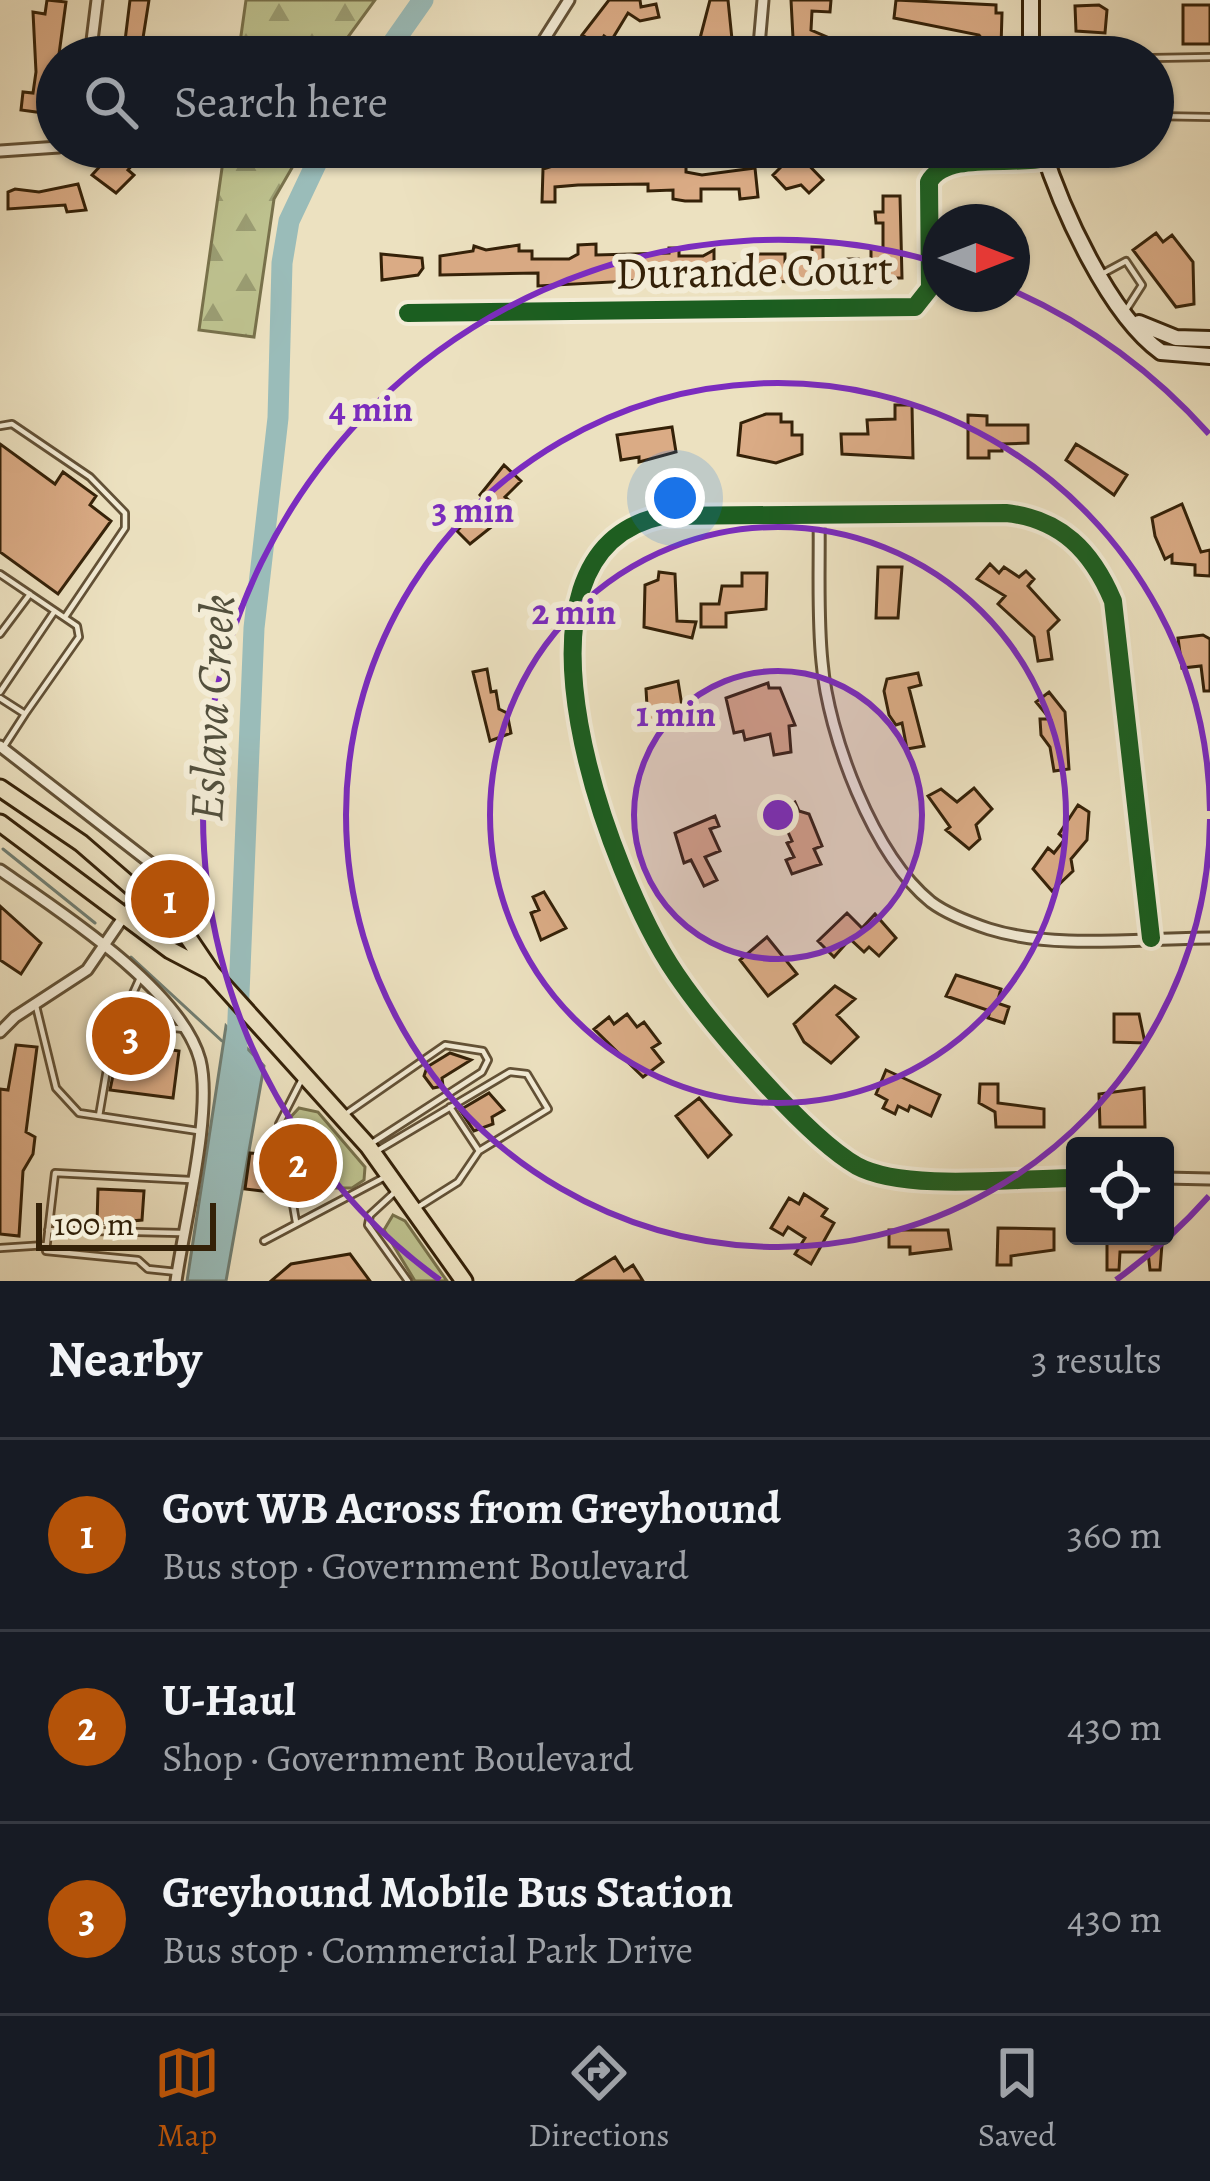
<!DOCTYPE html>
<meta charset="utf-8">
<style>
:root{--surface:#171b24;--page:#20242c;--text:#f1f3f6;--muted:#9ea1a6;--line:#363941;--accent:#b45309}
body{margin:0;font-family:Alegreya,serif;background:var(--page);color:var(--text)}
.controls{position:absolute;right:36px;bottom:36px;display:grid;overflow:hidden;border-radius:12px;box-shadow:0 3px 9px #0004}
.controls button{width:108px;height:108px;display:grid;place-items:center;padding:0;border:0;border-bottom:3px solid var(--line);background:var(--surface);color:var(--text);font:60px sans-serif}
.compass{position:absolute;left:922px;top:204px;width:108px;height:108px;border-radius:50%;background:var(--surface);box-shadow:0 3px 9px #0004;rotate:90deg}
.scale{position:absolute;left:36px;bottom:30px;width:180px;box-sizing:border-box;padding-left:12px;border:6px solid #342108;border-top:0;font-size:33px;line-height:42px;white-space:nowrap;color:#342108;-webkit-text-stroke:9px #f3ecd6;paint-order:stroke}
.you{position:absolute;left:675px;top:498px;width:42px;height:42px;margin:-30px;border:9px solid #fff;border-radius:50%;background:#1a73e8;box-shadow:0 0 0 18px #1a73e833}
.badge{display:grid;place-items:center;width:78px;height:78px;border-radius:50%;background:var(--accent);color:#fff;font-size:39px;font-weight:700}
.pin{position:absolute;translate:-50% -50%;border:6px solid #fff;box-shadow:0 3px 12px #0006}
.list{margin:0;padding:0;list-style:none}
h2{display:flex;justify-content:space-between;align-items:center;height:156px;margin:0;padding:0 48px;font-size:51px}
h2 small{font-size:39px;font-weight:400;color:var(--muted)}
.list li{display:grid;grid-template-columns:78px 1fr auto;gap:36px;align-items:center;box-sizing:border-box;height:192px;padding:0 48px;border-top:3px solid var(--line)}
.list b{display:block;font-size:45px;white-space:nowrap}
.list p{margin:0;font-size:39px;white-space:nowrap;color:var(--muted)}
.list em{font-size:39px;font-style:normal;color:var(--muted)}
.icon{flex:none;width:66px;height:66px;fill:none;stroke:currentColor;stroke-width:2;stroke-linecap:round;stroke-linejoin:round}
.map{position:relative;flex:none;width:1210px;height:1281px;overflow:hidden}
.search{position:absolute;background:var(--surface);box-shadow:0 3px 9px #0004;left:36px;right:36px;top:36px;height:132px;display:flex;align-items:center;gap:30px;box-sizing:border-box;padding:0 42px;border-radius:66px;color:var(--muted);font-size:45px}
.sheet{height:732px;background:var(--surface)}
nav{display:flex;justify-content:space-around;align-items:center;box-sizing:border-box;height:168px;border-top:3px solid var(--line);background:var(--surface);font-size:33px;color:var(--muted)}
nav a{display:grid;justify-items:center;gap:6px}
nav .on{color:var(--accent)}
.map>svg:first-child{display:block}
</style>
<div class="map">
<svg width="1210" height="1281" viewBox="0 0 1210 1281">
<defs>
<pattern id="forest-firs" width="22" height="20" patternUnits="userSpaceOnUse" patternTransform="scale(3)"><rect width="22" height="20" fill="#bdc18e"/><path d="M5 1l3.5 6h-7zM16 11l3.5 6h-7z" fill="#9a9c72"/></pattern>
</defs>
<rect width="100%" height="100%" fill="#ece1c0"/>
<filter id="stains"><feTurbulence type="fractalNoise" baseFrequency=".00167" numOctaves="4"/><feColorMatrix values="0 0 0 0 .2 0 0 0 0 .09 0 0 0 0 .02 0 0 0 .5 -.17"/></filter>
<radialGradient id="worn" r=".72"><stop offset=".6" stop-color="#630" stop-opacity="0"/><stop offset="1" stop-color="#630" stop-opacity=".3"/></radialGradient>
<!-- grass -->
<path fill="#bdc18e" stroke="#78714b" stroke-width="3" d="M299,1108l19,4 47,55 -1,13 -12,8h-20l-46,-54v-12z
M393,1215l12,6 42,60h-32l-31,-51z"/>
<!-- forest -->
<path fill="url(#forest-firs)" stroke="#78714b" stroke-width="3" d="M246,0h129l-30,41 -2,16h-105z
M225,147h79l-30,52 -20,138 -55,-7z"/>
<!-- water -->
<path fill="#9abcb9" stroke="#717e72" stroke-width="3" d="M226,1026l38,40 -38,215h-39z"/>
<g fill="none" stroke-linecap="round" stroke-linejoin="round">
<!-- stream -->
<path stroke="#717e72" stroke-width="3" d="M3,849l92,74
M131,957l91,84"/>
<!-- river -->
<path stroke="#9abcb9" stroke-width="21" d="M383,57l40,-57
M236,1067l18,-439 24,-210 4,-155 7,-42 35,-74"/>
</g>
<!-- building -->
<path fill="#daab85" stroke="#342108" stroke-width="3" d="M47,0l19,2 -15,112 -30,-4 2,-18 10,1 3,-21 -3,-60 12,2z
M130,0h19l-9,57h-17z
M609,0h31l1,7 15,-3 3,13 -19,4 -12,-8 -17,28 -7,-5 -5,9 -17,-10z
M710,0h18l5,49 -35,-3z
M791,0h40l-1,12 -18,-1 -1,19 16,7 -1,20h-32z
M896,0l100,5v8h6l-1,34 -13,-1 -9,-11 -85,-17z
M1099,5l8,5 -2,23 -29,-2 -1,-25z
M1183,5h27v39h-27z
M796,152l27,28 -14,13 -8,-8 -15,4 -13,-14z
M112,153l21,11 -5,6 6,5 -18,18 -24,-18z
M556,165l130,1v6l16,3 53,-7 3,29 -18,2 -1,-10h-38v12h-16l-12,-2v-9l-25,1v-7l-70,1 -23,2v15h-13l1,-33z
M78,184l8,26 -19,2 -2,-7 -57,4v-17l7,-3 24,3z
M883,196h17l2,82h-17v-15h-14v-15h12v-25h-7l-1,-11h8z
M1156,233l7,9 9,-7 21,27 1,42 -18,3 -43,-57z
M596,244v11l73,-2v-5h10v8h24l11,-6v14h31v-10h40v8h27v-15h11v18h25v-6h10v25l-123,-4v5h-32v-8l-165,9v-13l-98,2v-19l33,-5 1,-5 12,4 33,-5v6h13v8h37l9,-5v-9z
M381,254l41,4 1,10 -5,7 -36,5z
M895,405h17l1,53 -71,-4 -1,-20h27l-1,-14 28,-1z
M766,414h15v8h11v13h10v19l-26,9 -38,-8 3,-32z
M968,415l19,1v9h41v18l-26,1v7h-13v7h-21z
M672,427l4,25 -37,10v-5l-18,3 -4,-25z
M0,444l55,40 8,-12 33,24 -6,9 21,16 -53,73 -58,-42z
M1076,444l51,31 -13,20 -48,-35z
M504,465l17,16 -16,16 7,6 -3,10 -39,31 -13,-13 28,-31 -5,-5z
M1182,504l19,48 9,-2v26l-15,-1v-10l-23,-2v-8l-7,4 -10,-23 -3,-18z
M990,564l9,9 5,-6 15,10 7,-6 8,8 -6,7 31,34 -11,11 4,28 -14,2 -4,-24 -36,-33 7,-8 -28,-17z
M878,567h24l-4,51h-22z
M659,572l16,2 2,47 19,1 -4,16 -48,-11 1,-42 13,-5z
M742,573h25l-1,36 -40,4v14h-25v-23h18l3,-18h20z
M1203,635l7,4v52h-6l-3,-25 -19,2 -4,-30z
M487,669l4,23 5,-1 3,18 8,4 4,20 -21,8 -17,-69z
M918,673l3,12 -12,3 15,58 -17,3 -5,-26 -6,2 -7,-10 -5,-24 3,-12z
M678,681l4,25 -8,2 2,16 -21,3 -7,-4 -2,-34z
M768,683l1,5h11l15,37 -6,1 2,26 -17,3 -4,-21 -25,6 -2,-9 -9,2 -8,-35z
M1049,692l16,20 4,57 -15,2 -4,-24 -9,-12 -1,-16h10l-14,-17z
M974,788l18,21 -16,16 4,14 -11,10 -23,-19 4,-3 -22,-31 13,-7 16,13z
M795,802l4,9 10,3 13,32 -8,3 7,15 -29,10 -6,-14 8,-3 -7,-14 5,-2 -14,-31z
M1078,805l11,7 -2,28 -16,19 2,12 -21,20 -19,-22 15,-21 6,5 11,-14 -6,-5z
M715,816l4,10 -9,3 10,22 -15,6 12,23 -13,6 -13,-26 -7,3 -9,-30z
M544,892l22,36 -25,12 -10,-27 8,-3 -6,-13z
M0,906l41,37 -20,31 -21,-14z
M847,913l15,15 13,-14 21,24 -17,18 -10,-9 -5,5 -14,-13 -16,18 -16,-16z
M767,937l30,37 -29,22 -28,-36z
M956,975l45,14 -4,14 12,4 -5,16 -16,-5 2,-7 -44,-15z
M835,986l20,13 -18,16 21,22 -27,26 -27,-21 -10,-18z
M627,1014l10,13 7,-5 16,21 -8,5 11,14 -20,15 -49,-48 15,-12 5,7z
M1114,1014h25l6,29 -31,-1z
M120,1042l59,9 -6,47 -63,-8z
M16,1045l21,2 -11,85 9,5 -2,17 -10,17 -4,65 -19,-2v-145l8,1z
M450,1053l21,7 -29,18 1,8 -10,2 -9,-12 3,-9z
M886,1070l54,25 -9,21 -21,-10 -2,5 -10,-5 -3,8 -12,-6 4,-8 -11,-6z
M980,1084h18v19l46,6v18h-48l-1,-15 -16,-9z
M1144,1088l1,39h-45l-1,-33z
M489,1093l15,17 -12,7 1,7 -19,7 -14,-21z
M699,1098l32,37 -23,22 -32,-41z
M250,1153l27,2 1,38 -33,-4z
M98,1189l46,2 -2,29 -45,4z
M804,1194l23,15 -5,7 12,7 -23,41 -16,-10 10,-16 -17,-11 -5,8 -12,-7 18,-30 10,6z
M998,1228l56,1v21l-43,6v9h-14z
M889,1230h59l3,19 -41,5v-7h-21z
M1152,1236v8h10l-2,26h-10l-2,-18h-28l-1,18h-12v-33z
M350,1254l20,27h-99l20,-17z
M615,1257l9,14 9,-6 10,16h-66z"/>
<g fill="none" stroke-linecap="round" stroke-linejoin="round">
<defs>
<path id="lane" d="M1153,58l57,-1
M1153,116l57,1
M1100,275l26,-14 16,24 -16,25
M0,426l12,-2 78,53 35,36v15l-60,89
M0,574l77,52 2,11 -54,77 -25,-16
M0,634l30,-40
M0,692l54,-80
M3,748l22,-34
M36,1006l20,82 23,25 119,18
M118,1022l66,7
M450,1107l29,44
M347,1113l98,-68 38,6 5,9 -6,12 -110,71
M99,1116l13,-76 27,-60
M375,1152l135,-80 17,2 21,35 -69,42 -21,31 -43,27
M395,1192l-25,23 -2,10 40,56
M296,1222l-17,-98 24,-47
M48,1230l132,3
M264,1241l121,-64
M0,1248l46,-3
M177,1272l-29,-3 -10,-9 -92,-9 9,-78 135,7"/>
<path id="street" d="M90,57l7,-57
M533,57l36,-57
M758,57l5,-57
M0,151l59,-4
M408,313l507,-6 15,-19 -1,-106c17,-31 82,-16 117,-24
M819,515c1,49 -2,99 3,147 6,73 51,193 109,240 16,12 40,21 58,27 67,21 151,9 221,9
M0,746l157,122 -70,102 -72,47 -15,15
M0,870c58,40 181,119 200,190 13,51 -16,164 -24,221
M1075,1178c-56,0 -170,14 -218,-12 -51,-29 -147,-142 -181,-192 -64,-93 -189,-421 -14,-458l344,-3c55,6 86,38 107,88l38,337
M1165,1178l45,1"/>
<path id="secondary" d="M1031,0v57
M1042,147c19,61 67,168 119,205l49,4
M1139,323l37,15 34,1"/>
<path id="primary" d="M0,788l81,55 104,90 27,40 156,173 96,135
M0,823l170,127 40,21"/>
</defs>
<!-- lane casing -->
<use href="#lane" stroke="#625136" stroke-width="10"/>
<!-- street casing -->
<use href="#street" stroke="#625136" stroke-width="15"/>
<!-- secondary casing -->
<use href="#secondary" stroke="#342108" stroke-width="20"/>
<!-- primary casing -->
<use href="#primary" stroke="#342108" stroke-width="21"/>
<!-- lane -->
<use href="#lane" stroke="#f3ecd6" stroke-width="4.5"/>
<!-- street -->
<use href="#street" stroke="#f3ecd6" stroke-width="9"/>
<!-- secondary -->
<use href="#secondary" stroke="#f3ecd6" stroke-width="14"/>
<!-- primary -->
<use href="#primary" stroke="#ece1c0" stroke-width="15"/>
<defs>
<path id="cycleway" d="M408,313l507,-6 15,-19 -1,-106c17,-31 82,-16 117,-24
M1075,1178c-56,0 -170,14 -218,-12 -51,-29 -147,-142 -181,-192 -64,-93 -189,-421 -14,-458l344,-3c55,6 86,38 107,88l38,337"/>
</defs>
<!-- cycleway casing -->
<use href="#cycleway" stroke="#f3ecd6" stroke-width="26"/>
<!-- cycleway -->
<use href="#cycleway" stroke="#1b5e20" stroke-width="18"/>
</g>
<!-- distance rings -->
<circle cx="778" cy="815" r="144" fill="#7b2cbf" fill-opacity=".12"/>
<g fill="none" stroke="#7b2cbf" stroke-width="6">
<circle cx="778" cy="815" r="144"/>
<circle cx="778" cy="815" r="288"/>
<path d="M1210 819A432 432 0 1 1 1210 811"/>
<path d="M1209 1196A575 575 0 0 1 1116 1280M440 1280A575 575 0 0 1 936 262M1016 292A575 575 0 0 1 1209 434"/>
</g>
<g text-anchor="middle" stroke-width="12" stroke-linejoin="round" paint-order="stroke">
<!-- street labels -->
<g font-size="45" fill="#342108" stroke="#f3ecd6">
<text transform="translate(754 270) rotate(-1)" y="16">Durande Court</text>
</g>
<!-- water labels -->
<g font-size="48" font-style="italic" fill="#53503d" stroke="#f3ecd6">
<text transform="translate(211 708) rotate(-87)" y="17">Eslava Creek</text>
</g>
</g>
<circle cx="778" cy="815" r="18" fill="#7b2cbf" stroke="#f3ecd6" stroke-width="6"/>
<g font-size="36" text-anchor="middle" font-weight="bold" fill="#7b2cbf" stroke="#f3ecd6" stroke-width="12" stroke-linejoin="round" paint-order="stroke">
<text x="371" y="421">4 min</text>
<text x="473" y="522">3 min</text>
<text x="574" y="624">2 min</text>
<text x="676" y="726">1 min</text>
</g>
<rect width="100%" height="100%" filter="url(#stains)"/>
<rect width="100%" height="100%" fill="url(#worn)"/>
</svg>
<div class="controls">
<button><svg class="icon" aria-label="locate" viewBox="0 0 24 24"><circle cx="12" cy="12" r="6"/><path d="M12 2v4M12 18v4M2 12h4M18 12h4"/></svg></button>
</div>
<svg class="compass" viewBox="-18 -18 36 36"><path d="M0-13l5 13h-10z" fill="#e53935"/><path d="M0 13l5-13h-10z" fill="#9ea1a6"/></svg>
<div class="scale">100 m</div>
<div class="you"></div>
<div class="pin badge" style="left:170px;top:899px">1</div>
<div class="pin badge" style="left:298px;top:1163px">2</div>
<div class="pin badge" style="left:131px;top:1036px">3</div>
<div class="search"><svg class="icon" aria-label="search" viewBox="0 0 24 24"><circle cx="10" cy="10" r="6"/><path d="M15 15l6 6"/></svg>Search here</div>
</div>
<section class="sheet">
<h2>Nearby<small>3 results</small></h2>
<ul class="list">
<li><span class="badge">1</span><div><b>Govt WB Across from Greyhound</b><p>Bus stop · Government Boulevard</p></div><em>360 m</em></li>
<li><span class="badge">2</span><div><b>U-Haul</b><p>Shop · Government Boulevard</p></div><em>430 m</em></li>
<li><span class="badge">3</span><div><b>Greyhound Mobile Bus Station</b><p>Bus stop · Commercial Park Drive</p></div><em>430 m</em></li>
</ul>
</section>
<nav>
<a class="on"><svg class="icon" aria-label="map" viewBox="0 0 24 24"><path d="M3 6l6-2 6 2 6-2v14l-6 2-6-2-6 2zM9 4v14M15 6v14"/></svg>Map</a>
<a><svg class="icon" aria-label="directions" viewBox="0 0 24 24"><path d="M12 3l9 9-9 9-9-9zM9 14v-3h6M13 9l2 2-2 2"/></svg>Directions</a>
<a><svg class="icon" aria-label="saved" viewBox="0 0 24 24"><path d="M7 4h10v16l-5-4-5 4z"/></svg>Saved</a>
</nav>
